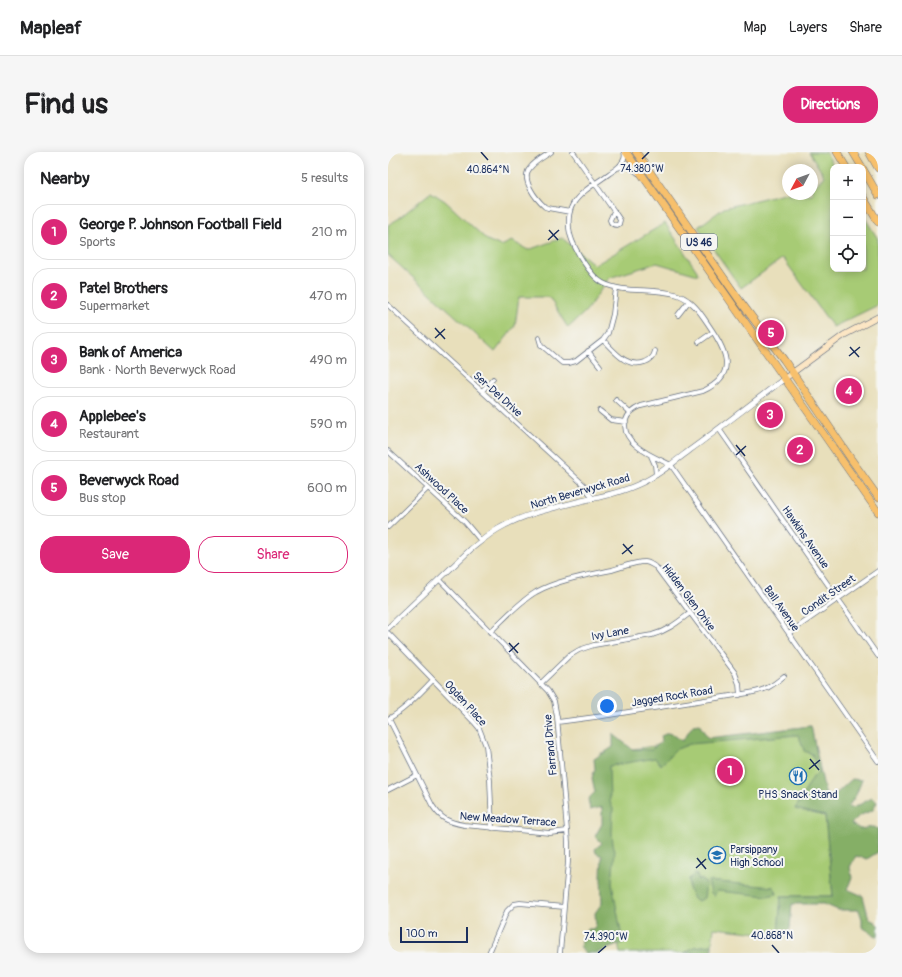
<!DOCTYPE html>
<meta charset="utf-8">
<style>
:root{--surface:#fff;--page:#f6f6f6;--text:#202124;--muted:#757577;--line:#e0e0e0;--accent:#db2777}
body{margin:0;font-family:Pangolin,sans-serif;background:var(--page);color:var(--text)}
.controls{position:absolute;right:12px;top:12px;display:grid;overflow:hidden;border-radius:8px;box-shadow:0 2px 10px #0003}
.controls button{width:36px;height:36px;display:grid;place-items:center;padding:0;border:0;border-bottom:1px solid var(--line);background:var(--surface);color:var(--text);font:20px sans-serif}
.compass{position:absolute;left:394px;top:12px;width:36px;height:36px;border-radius:50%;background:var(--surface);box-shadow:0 2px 10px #0003;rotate:229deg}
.scale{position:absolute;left:12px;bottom:10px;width:68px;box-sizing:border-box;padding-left:4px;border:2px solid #1b2f5e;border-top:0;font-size:11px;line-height:14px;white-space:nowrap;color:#1b2f5e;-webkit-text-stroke:3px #f6f6f2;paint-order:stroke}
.you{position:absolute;left:219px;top:554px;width:14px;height:14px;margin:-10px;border:3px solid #fff;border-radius:50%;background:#1a73e8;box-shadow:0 0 0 6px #1a73e833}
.badge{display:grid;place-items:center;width:26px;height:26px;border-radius:50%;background:var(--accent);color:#fff;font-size:13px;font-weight:700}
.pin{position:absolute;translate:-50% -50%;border:2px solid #fff;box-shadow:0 1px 4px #0006}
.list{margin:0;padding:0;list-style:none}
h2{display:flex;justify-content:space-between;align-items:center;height:52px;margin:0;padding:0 16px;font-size:17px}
h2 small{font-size:13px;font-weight:400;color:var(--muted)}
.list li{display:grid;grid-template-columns:26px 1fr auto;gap:12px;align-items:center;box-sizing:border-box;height:56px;margin:0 8px 8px;padding:0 8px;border:1px solid var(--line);border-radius:16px}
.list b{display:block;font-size:15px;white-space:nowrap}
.list p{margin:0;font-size:13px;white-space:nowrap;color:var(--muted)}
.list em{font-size:13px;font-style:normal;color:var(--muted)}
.actions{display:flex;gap:8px;padding:12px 16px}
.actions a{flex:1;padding:9px 0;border:1px solid var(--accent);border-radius:16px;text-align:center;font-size:14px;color:var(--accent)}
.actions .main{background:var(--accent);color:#fff}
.icon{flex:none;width:22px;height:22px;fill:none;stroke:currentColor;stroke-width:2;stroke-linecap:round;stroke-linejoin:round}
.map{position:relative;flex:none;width:490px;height:801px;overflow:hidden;border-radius:16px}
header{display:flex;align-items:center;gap:24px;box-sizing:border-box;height:56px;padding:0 20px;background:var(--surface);border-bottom:1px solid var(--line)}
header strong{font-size:19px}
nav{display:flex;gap:22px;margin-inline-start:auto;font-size:14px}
.intro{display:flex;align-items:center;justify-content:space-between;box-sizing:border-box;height:96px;padding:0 24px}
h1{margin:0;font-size:28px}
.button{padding:10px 18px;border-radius:16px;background:var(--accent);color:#fff;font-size:14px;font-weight:700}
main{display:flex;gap:24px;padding:0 24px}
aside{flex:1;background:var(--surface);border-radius:16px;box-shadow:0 2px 10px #0003}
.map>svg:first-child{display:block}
</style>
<header>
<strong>Mapleaf</strong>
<nav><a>Map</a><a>Layers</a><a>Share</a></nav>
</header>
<div class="intro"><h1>Find us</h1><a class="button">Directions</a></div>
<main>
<aside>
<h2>Nearby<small>5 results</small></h2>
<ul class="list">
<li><span class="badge">1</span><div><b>George P. Johnson Football Field</b><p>Sports</p></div><em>210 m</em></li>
<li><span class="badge">2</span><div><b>Patel Brothers</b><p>Supermarket</p></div><em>470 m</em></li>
<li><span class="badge">3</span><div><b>Bank of America</b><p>Bank · North Beverwyck Road</p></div><em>490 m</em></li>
<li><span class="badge">4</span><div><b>Applebee's</b><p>Restaurant</p></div><em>590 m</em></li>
<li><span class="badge">5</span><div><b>Beverwyck Road</b><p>Bus stop</p></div><em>600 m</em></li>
</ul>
<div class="actions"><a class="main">Save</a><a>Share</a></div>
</aside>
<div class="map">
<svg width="490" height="801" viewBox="0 0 490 801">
<rect width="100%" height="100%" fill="#f6f6f2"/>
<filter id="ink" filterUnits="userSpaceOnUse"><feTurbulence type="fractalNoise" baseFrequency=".025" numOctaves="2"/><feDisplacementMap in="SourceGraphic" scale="8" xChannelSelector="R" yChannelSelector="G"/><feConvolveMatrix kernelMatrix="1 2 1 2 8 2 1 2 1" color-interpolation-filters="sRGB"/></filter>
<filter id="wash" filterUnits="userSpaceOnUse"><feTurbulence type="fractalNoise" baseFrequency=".012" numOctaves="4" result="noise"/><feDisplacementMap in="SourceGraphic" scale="16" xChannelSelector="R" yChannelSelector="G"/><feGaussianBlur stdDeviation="0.9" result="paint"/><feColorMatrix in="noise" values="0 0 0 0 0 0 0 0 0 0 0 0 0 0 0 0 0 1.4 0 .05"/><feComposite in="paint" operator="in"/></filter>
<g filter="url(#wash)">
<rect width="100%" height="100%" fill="#e8dfbb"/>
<!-- green -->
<path fill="#a7cb74" stroke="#617d69" d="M421,0h17l8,15h-1v102h30v-54l15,24v66l-45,22 -50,-69 -42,30 -43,-61 26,-19 64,-16v2h24v-8l4,-1 8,-9z
M43,40l14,9 42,39 14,6 11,-5 16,9 34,-12 33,27 70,-42 32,48 1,4 -41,-12 -48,15 -23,33 -18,17 -19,-31h-30l-4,29 -20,26 -107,-97v-30l10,-6z
M423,574l8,46 -24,37 30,7 8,80h-52l-3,39 -64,-7 -2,17 -18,2 -10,6h-64l-13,-59 -6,-141z"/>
<!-- forest -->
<path fill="#85af66" stroke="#506f62" d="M311,572l9,14 103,-12 14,66 3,9 24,-22 10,1 -6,15 -8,12 5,1 19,-10 5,4 -4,8 -14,6 -8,8 9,5 13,-2 5,2v23l-11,7 -11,-3 -6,11 2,11 -5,11 16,7 6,23 6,3 3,3v12l-16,-10v-8l-3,-9h-21l-14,-6h-32l-2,25 -5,6h-7l3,-39h52l-8,-80 -30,-7 18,-32 6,-5 -7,-18 -8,-3 -2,-7 -4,-9 -108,9 -13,5 -16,16 -6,-7 -46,8 1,36 3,7 -1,24 1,11 2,6 -3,33 11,60 -26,10h-12l-5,-7 8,-17h5l3,-4 -1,-12 7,-10 -1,-27 1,-20 -6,-3 -1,-4 7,-6 -7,-7 7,-12v-17l-12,3 -2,-11 7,-7 -3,-14 3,-9 -1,-10 19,-12v-13l19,15 19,1 11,-9 -1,-5 7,-3 6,2 8,6 11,-16z
M306,722l3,1 1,4 5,1 3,4 -2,14 -5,3 -5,-2 -5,-10v-8l-1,-1z
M320,729l66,6 2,4 1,3 -10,2 -50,-5 -3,5 -3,-3z
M324,793v5l2,3h-30l10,-6z"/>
</g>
<g filter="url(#ink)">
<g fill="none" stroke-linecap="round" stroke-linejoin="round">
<defs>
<path id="minor" d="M163,0c-7,5 -16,9 -21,16 -10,11 6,31 15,39l3,1 22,4
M185,0l41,59
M236,0c1,3 1,6 -1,9 -2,5 -8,9 -13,12 -12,9 -29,18 -37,31 -5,8 -5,21 -3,30 4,15 20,42 33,49 21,11 52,4 75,12 14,5 22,17 30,29 17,25 32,50 -5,67l-62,15c-7,3 -13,7 -15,14 -7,24 29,37 45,45l207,296
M229,16c10,-3 13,-1 21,5
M226,59l6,9 -1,4 -2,1c-4,0 -6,-1 -7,-5z
M0,153l196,180 9,14
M290,163l11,-14
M151,186l2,7 21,18h7l7,-2 27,-21 5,-7 5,-19 3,-26
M215,188c11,11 24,29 42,22 6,-2 9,-6 10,-11
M311,190l14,-10
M200,199l12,15
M94,239l11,-12
M228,248l14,13
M212,259l11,9 15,2
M331,277l159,227
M0,299l77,71 16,19
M263,304l4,9 1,10
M0,375l40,-39
M51,427l109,112 6,10 3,16 11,125v20l-4,45
M102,480c15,-14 29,-30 46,-40 22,-12 52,-17 76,-22 10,-3 22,-8 33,-8 4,0 7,3 11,5l79,106 4,11 1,11
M0,481l86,89 5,6 7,18 4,34 2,48
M401,481l89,-62
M152,532l29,-28 10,-6 15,-5 58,-10c15,-4 26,-13 38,-22
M0,567c17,-9 31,-25 45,-39
M1,567l43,86c9,14 16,17 32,20l86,8 17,-2
M170,570l45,-6 146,-23c17,-3 22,-6 35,-17
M0,638l29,-15
M101,801l18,-42 7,-7 6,-1 44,4 -4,46"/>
<path id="tertiary" d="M0,476l83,-79c9,-7 17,-14 27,-20 26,-15 55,-21 83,-28 19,-4 38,-8 56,-16 19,-8 36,-22 53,-35 32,-23 63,-48 94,-71
M0,799l2,2"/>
<path id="secondary" d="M396,227l60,-44 34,-18"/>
<path id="trunk" d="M238,0l252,360
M248,0l104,149 44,59 67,99 27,38"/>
<path id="motorway" d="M449,0l9,15
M465,0l9,15
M481,0l9,16
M475,17l15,26
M475,45l15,25"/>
</defs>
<!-- minor casing -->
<use href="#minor" stroke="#636d7f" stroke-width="5.5"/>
<!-- tertiary casing -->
<use href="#tertiary" stroke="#636d7f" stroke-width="6"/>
<!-- secondary casing -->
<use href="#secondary" stroke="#636d7f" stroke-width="7"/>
<!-- trunk casing -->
<use href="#trunk" stroke="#636d7f" stroke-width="8"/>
<!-- motorway casing -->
<use href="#motorway" stroke="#636d7f" stroke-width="8"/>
<!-- minor -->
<use href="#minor" stroke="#fff" stroke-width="4"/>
<!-- tertiary -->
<use href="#tertiary" stroke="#fff" stroke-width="5"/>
<!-- secondary -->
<use href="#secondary" stroke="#fce6c4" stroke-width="5.5"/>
<!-- trunk -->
<use href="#trunk" stroke="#f7c06c" stroke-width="7"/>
<!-- motorway -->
<use href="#motorway" stroke="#f7c06c" stroke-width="7"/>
</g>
</g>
<!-- ticks -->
<path fill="none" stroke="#1b2f5e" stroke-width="1.5" d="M93,0l7,8M254,7l7,-7M161,78l9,10M160,88l11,-10M47,176l10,11M47,186l10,-9M462,195l9,10M461,204l11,-9M348,293l9,11M348,303l10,-9M235,392l9,10M234,402l11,-9M121,491l9,10M121,500l10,-9M422,607l9,11M421,617l11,-9M309,706l9,11M308,716l10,-9M384,793l7,8M210,801l8,-7"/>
<!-- icons -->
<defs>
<symbol id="restaurant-ring" viewBox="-11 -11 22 22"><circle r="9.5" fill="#f6f6f2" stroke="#1f6fb2" stroke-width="1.5"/><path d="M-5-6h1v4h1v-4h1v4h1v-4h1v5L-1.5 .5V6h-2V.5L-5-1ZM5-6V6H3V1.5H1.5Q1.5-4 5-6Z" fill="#1f6fb2"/></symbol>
<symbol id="school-ring" viewBox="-11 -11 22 22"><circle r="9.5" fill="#f6f6f2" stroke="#1f6fb2" stroke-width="1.5"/><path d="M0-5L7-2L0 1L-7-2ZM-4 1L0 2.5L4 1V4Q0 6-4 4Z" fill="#1f6fb2"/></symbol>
</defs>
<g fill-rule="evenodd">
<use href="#restaurant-ring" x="400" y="614" width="20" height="20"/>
<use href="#school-ring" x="319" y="693" width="20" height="20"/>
</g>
<g text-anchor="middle" stroke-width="4" stroke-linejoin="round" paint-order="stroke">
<!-- shield labels -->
<rect fill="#f6f6f2" stroke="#5d6b8a" stroke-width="1" x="293" y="82" width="36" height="16" rx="3"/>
<g font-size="10" font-weight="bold" fill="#1b2f5e">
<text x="311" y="94">US 46</text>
</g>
<!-- street labels -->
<g font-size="11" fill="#1b2f5e" stroke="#f6f6f2">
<text transform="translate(110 242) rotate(42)" y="4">Ser-Del Drive</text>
<text transform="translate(54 336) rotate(43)" y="4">Ashwood Place</text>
<text transform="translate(192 339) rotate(-16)" y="4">North Beverwyck Road</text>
<text transform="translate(418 385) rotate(55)" y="4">Hawkins Avenue</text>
<text transform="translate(440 443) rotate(-35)" y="4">Condit Street</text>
<text transform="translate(301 445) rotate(53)" y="4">Hidden Glen Drive</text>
<text transform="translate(394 456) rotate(55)" y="4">Ball Avenue</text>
<text transform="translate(222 481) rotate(-10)" y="4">Ivy Lane</text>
<text transform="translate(284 544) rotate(-9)" y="4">Jagged Rock Road</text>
<text transform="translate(78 551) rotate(48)" y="4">Ogden Place</text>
<text transform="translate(162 593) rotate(-95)" y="4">Farrand Drive</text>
<text transform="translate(120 667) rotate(4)" y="4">New Meadow Terrace</text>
</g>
<!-- poi labels -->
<g font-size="11" fill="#1b2f5e" stroke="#f6f6f2">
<text x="410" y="646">PHS Snack Stand</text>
<text x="342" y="701" text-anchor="start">Parsippany<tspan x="342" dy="13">High School</tspan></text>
</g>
</g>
<g font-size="10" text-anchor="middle" fill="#1b2f5e" stroke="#f6f6f2" stroke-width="4" stroke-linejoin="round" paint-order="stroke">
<text x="254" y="20">74.380°W</text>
<text x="100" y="21">40.864°N</text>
<text x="384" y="787">40.868°N</text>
<text x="218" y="788">74.390°W</text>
</g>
</svg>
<div class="controls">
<button>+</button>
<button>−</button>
<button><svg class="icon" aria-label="locate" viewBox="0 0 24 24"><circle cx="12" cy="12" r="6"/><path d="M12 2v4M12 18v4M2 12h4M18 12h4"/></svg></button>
</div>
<svg class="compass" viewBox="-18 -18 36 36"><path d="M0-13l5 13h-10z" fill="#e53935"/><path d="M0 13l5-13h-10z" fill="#757577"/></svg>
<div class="scale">100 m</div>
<div class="you"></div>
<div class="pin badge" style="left:342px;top:619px">1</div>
<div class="pin badge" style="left:412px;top:298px">2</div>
<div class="pin badge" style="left:382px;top:263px">3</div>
<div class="pin badge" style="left:461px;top:239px">4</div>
<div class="pin badge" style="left:383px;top:181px">5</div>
</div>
</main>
